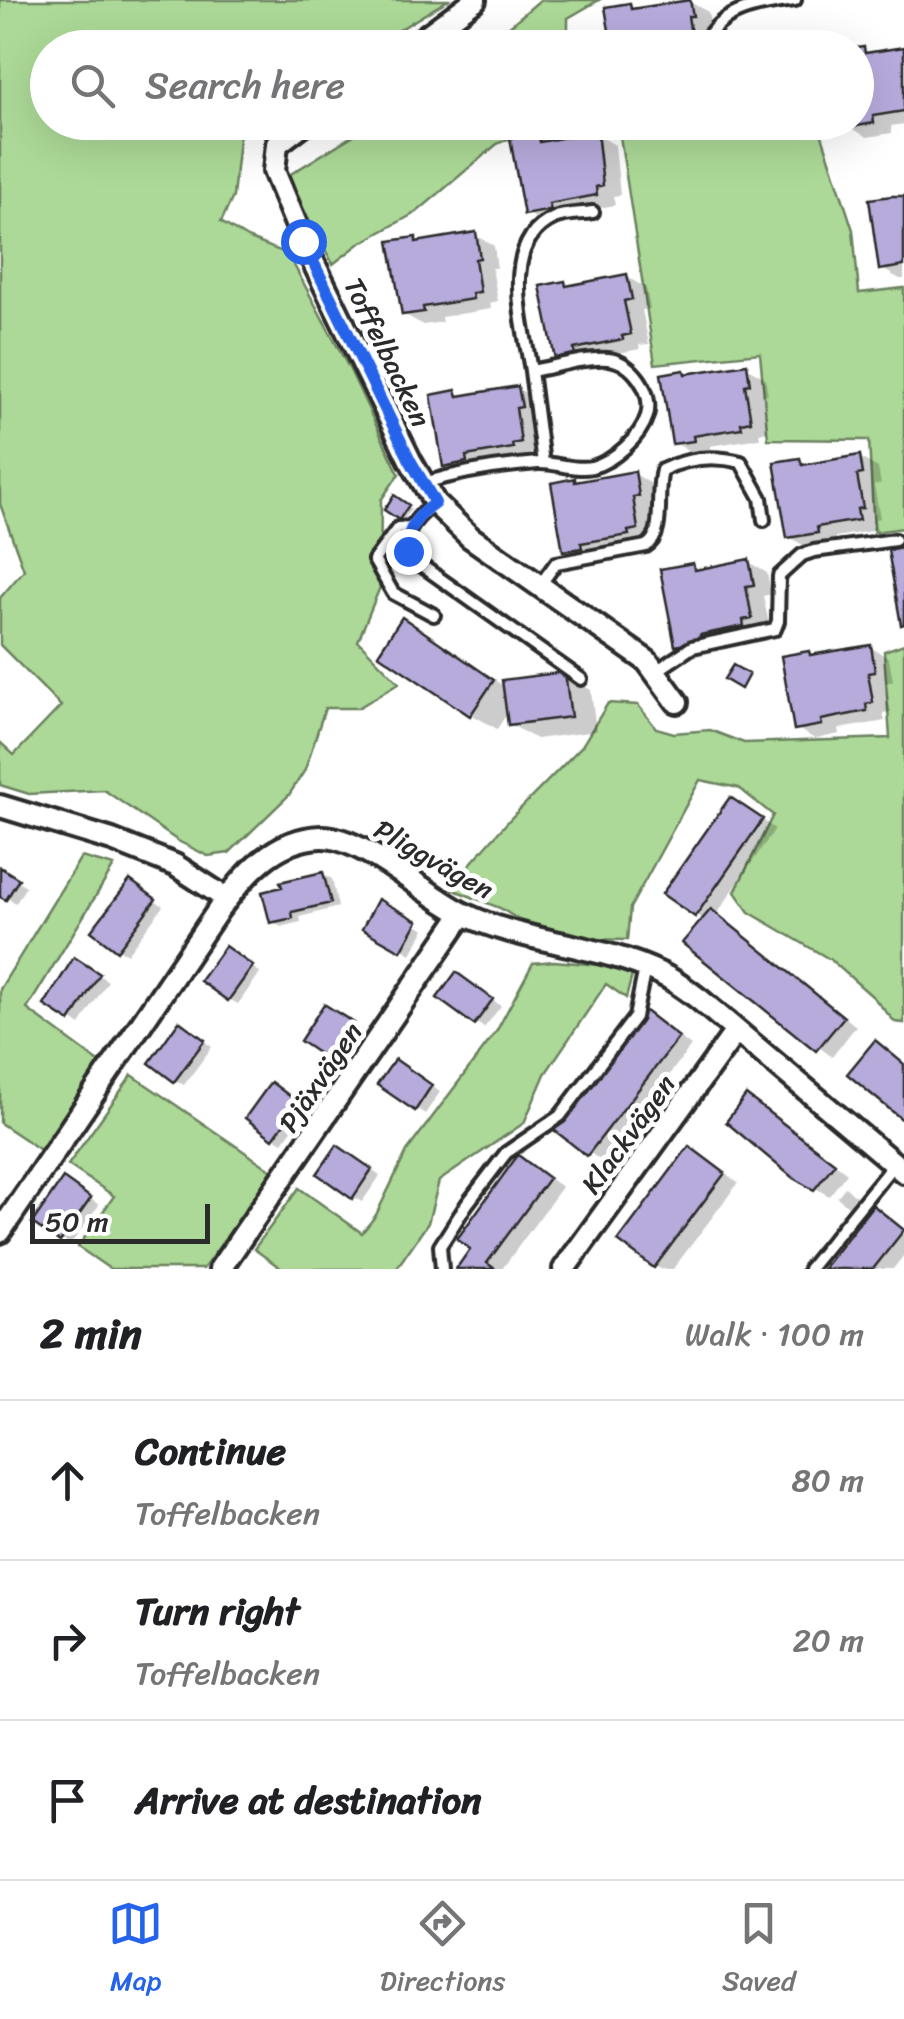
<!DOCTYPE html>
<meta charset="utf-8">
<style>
:root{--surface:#fff;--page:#f6f6f6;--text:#202124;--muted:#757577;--line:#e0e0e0;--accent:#2563eb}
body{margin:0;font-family:Sriracha,sans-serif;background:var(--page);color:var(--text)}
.scale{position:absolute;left:30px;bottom:25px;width:180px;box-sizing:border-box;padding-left:10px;border:5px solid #2b2b2b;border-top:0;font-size:28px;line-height:35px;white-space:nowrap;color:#2b2b2b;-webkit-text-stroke:8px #fff;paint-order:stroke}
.stop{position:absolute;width:30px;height:30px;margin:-22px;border:8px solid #2563eb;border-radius:50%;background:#fff}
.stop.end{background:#2563eb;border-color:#fff;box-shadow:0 2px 10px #0008}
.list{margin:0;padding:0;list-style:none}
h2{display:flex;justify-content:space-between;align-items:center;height:130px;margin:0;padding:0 40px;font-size:42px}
h2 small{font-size:32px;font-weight:400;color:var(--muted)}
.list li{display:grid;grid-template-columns:65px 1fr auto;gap:30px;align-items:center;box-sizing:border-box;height:160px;padding:0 40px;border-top:2px solid var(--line)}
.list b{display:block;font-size:38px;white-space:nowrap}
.list p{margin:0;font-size:32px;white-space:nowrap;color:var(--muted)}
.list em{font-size:32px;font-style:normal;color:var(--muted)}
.icon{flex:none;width:55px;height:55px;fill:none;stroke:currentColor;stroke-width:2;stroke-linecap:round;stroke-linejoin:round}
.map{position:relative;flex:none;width:904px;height:1269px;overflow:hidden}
.search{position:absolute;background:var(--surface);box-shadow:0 10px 40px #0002;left:30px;right:30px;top:30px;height:110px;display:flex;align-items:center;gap:25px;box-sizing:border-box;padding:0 35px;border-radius:55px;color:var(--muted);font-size:38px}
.sheet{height:610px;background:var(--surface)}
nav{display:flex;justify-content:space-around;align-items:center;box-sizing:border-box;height:140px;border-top:2px solid var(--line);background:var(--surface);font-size:28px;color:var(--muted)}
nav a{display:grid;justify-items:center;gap:5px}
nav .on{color:var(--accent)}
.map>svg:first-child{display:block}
</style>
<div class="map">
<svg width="904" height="1269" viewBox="0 0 904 1269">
<rect width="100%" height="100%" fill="#fff"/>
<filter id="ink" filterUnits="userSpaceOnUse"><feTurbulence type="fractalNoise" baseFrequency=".01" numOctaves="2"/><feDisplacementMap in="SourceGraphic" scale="20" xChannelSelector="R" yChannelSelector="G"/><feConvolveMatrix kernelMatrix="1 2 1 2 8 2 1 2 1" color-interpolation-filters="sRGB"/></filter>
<g filter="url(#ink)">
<!-- green -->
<path fill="#acd997" stroke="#6c8261" stroke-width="2.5" d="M0,0h448l-77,47 -323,1v74l200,1 -8,7 -7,67 -12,25 26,16 41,16 63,118 48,102 -18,26 -1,87 -22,54 41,42 -41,25h-33l-20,62 -16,25 -60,58 -21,3 -30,-15 -74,-51 -75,4 -29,-9v-43l14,13 47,-49 -61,-61v-47l24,-28 -24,-66z
M540,0h59l-31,18v29h-83z
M373,123h169l-45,21 -80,68 -58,32 -26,20 -47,-87z
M618,123h200l35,107 6,63 45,-5v240l-30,4 -5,-92 -101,-1 -8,-86 -105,11z
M904,644v379l-9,-1 -22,-25 -42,-37 -82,-48 -14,-20 38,-77 -34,-27 -39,-8 -70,128 -3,32 -79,-2 -48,-30 -51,-20 62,-70 71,-72 26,-43 30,2 18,23 18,5 36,-3 34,13 146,-5 -6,-87z
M81,857l33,9 -87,143 75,55 -60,87 -42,-28v-134z
M554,961l80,7 -8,30 -20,-14 -61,90 -21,49 -85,58 -11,42 -32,46h-114l-28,-20 45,-61 63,45 14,-18 31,-64 89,-119 37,-69z
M132,1075l142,97 -71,97h-93l-32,-22 36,-51 -46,-31z"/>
<!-- shadow -->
<path fill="#0003" d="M690,2l18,10 2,13 -4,1 3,22h-95l16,-42 8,4z
M904,49v75l-13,2 1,7 -25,4 -19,-11 8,-4 7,-72 9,5z
M596,134l19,11 5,50 -7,1 2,9 -48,9 1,5 -23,5 -18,-11 11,-78 12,8z
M904,197v82h-4l-18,-10z
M475,235l19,11 3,22h-5l6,33 -8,2 1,6 -50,8 1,5 -19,3 -19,-11 11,-74 7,4z
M627,277l19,11 4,21 -8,1 7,34 -10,1 1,4 -48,9 1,6 -17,4 -19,-11 7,-73 7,4z
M746,367l19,11 3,16 -5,1 5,36 -9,2 1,5 -50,8 1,4 -18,3 -18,-10 9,-71 6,4z
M518,389l18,10 3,53 -9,1 1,5 -48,8 -19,10 -19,-11 11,-72 8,5z
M859,457l19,11 3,16 -7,1 6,33 -5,1 2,11 -42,7 1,6 -28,5 -19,-11 11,-77 10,6z
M635,474l18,11 4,20 -7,2 6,31 -9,6 -63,16 -19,-11 9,-68 5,3z
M395,498l16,11 -7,10 -16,-10z
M749,562l18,11 4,21 -8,2 7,32 -52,16 1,7 -23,5 -19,-11 16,-80 9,6z
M429,636l76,51 59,-13 27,16 5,41 -60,8 -26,-15 -2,-12 -11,17 -26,-15z
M870,647l19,11 4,23 -8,2 6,29 -8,1 2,8 -46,8 1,5 -25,5 -19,-11 12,-74 6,3z
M745,808l30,21 -59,86 140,111 -24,31 -147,-114 20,-23 -9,-5z
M0,870l26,16 -10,17 -16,-9z
M323,874l9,5 6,28 -38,10 1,5 -20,5 -9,-6z
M139,888l24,18 -36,48 -9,-5z
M379,903l46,26 -14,25 -46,-26z
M235,954l25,19 -22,31 -9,-5z
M75,960l33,21 -28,44 -33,-21z
M465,980l36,26 -17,22 -44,-30z
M325,1007l37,23 -22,34 -36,-23z
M658,1021l33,25 -88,116 -46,-32z
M189,1030l23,17 -28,38 -9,-5z
M405,1067l35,25 -15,22 -9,-6z
M280,1091l26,19 -23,32 -9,-5z
M761,1106l86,67 -18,23 -34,-20z
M347,1153l33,23 -18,26 -9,-5z
M704,1157l34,26 -65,86h-12l-6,-3z
M519,1158l43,29 -60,82h-43l15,-20z
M73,1187l26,18 -29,40 -34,-23z
M845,1187l11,9 -8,10 -11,-9z
M887,1217l17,13v25l-11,14h-67z"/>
<!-- building -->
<path fill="#b7abdc" stroke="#2b2b2b" stroke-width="2.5" d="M690,0l3,16h-5l5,31 -81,1 -7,-41 25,-4 1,6z
M864,47l1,6 39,-6v64l-31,5 1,7 -28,5 -1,-6h11v-74z
M597,131l6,54 -7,2 1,8 -48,9 2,6 -27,5 -14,-77 28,-5 2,9z
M892,196h12v70l-25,4 -10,-71z
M476,232l4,26 -5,1 5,33 -8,1 1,6 -50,8 1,5 -22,3 -13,-74 27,-4v5z
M627,274l5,25 -8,2 7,33 -9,2 1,3 -49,10 1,6 -20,4 -15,-73 25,-5 1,5z
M747,364l3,20 -5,1 6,36 -10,2 1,5 -49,8 1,5 -22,3 -11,-70 23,-4 1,4z
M518,386l4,21 -6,1 5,34 -9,2 1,4 -47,8 1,6 -24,5 -12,-72 25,-5 2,6z
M860,455l3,19 -6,1 6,33 -6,1 2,11 -42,7 1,6 -31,5 -13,-76 26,-4 2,7z
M635,471l4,25 -6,1 5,32 -10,2 1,4 -48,8 1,5 -19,3 -12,-68 24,-5v4z
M394,495l15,10 -10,15 -15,-10z
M904,548v76l-3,1 -13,-75z
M749,559l5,26 -8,1 6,32 -9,2 1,6 -44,9 2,6 -27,5 -15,-77 33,-6 2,7z
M402,617l92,63 -24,36 -92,-62z
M871,645l4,27 -7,1 5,29 -7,2 1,7 -46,9 1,5 -28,5 -13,-74 28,-5 1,4z
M733,665l16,9 -8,15 -17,-10z
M565,672l6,45 -63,8 -6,-45z
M730,797l33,22 -68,98 -33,-23z
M0,867l19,12 -13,21 -6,-3z
M323,872l8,31 -39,9 1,6 -23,5 -8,-31 20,-5 -2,-5z
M130,880l26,19 -39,52 -26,-20z
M378,899l40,22 -17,30 -39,-22z
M711,909l133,108 -28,34 -134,-108z
M225,946l28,20 -25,35 -28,-20z
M74,957l26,17 -30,48 -26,-17z
M456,972l37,27 -19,26 -37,-27z
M324,1004l30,19 -24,38 -30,-20z
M644,1010l35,27 -92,119 -33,-26z
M179,1021l26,19 -31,42 -25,-19z
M875,1040l29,24v57l-57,-47z
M395,1059l37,26 -17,26 -38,-26z
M271,1082l28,21 -26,36 -28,-21z
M746,1095l89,68 -21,27 -21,-12 -67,-56z
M337,1145l35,24 -20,30 -35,-25z
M689,1146l36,27 -71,95 -36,-27z
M518,1155l31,23 -62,85 8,6h-39l14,-20 -13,-10z
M63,1178l28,20 -31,44 -28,-19z
M873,1205l31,25 -31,39h-50z"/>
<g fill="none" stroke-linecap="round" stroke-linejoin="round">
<defs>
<path id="lane" d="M710,48l-2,-11c18,-29 57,-33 87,-37
M531,371l12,92
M424,483c37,-11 75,-17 114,-20 18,-1 36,8 54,4 22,-6 48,-29 55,-51 7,-24 -15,-55 -39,-57 -24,-2 -53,8 -77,12 -7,-46 -33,-128 23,-153 12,-5 27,-4 39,-6
M435,503c-23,17 -38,35 -17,60l163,116
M412,527l-14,1 -24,32 19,33 41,22
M540,585l16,-22 90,-17c20,-11 9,-51 16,-76 25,-12 51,-15 79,-8l20,36 3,22
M655,672l37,-25 83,-18 3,-8 1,-45 23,-21 12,-4 81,-11
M442,1269l-2,-23 27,-42 39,-51 54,-37 75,-99 10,-49
M809,1269l85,-105"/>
<path id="street" d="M410,48l65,-48
M306,122l-29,22 -3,27 29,70 107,219 25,43 35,34 177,124 30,41
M0,806l112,34 63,25 52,34
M0,1232l219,-323c27,-35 54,-70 102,-72 41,-1 103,57 141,76 62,31 137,30 199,61 13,6 26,16 38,25l205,173
M220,1269l243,-355
M564,1269l172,-238"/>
</defs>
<!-- lane casing -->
<use href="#lane" stroke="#2b2b2b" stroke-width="18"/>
<!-- street casing -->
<use href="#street" stroke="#2b2b2b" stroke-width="28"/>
<!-- lane -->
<use href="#lane" stroke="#fff" stroke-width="10"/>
<!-- street -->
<use href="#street" stroke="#fff" stroke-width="20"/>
</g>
</g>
<g fill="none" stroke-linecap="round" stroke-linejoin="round" filter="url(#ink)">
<!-- route -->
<path stroke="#2563eb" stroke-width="12" d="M303,241l107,219 25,43c-17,12 -29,26 -27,48"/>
</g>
<g text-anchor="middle" stroke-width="10" stroke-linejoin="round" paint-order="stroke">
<!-- street labels -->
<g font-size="28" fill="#2b2b2b" stroke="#fff">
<text transform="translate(388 352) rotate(64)" y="10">Toffelbacken</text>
<text transform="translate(434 859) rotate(30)" y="10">Pliggvägen</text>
<text transform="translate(320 1077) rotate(-56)" y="10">Pjäxvägen</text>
<text transform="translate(628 1134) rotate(-54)" y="10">Klackvägen</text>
</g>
</g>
</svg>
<div class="scale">50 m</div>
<div class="stop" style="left:303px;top:241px"></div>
<div class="stop end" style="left:408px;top:551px"></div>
<div class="search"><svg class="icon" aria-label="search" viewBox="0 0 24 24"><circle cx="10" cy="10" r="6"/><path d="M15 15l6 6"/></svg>Search here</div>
</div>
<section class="sheet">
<h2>2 min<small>Walk · 100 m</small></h2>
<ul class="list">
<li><svg class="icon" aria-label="ahead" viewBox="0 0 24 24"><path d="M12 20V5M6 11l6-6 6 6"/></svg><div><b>Continue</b><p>Toffelbacken</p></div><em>80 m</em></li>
<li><svg class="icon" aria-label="right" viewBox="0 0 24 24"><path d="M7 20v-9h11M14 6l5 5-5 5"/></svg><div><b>Turn right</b><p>Toffelbacken</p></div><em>20 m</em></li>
<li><svg class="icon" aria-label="arrive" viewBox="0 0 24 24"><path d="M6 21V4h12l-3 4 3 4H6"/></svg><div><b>Arrive at destination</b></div></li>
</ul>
</section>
<nav>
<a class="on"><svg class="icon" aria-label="map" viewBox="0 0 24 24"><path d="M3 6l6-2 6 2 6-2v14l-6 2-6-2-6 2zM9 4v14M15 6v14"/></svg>Map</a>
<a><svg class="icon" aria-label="directions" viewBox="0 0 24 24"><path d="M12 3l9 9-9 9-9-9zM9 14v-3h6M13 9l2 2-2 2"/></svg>Directions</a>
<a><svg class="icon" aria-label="saved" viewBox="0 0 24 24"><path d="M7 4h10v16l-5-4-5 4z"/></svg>Saved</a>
</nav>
